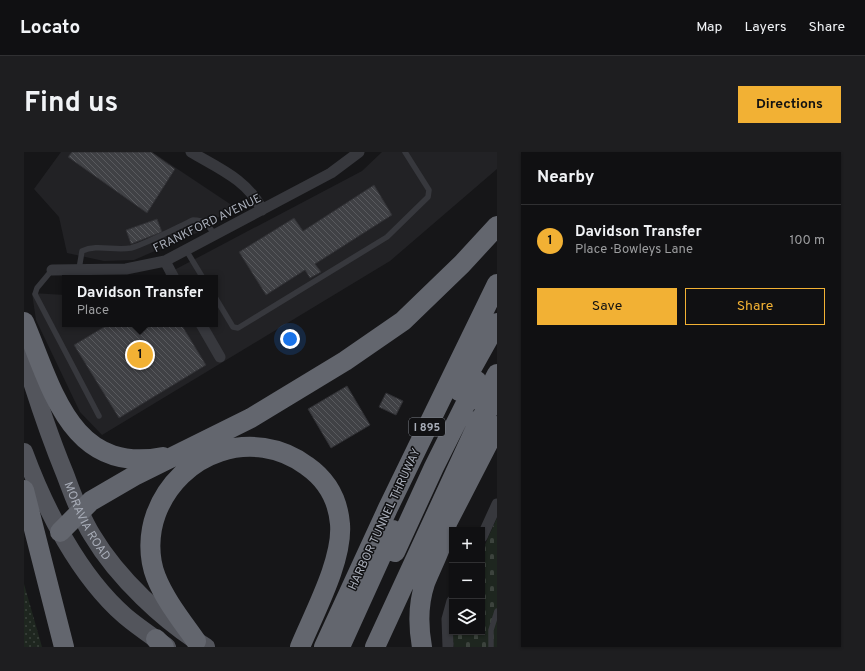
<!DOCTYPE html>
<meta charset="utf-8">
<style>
:root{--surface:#101012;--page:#1e1e20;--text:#f1f3f6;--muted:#9c9d9f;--line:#303032;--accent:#f2b134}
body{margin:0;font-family:Overpass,sans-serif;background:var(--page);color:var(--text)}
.controls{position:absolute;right:12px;bottom:12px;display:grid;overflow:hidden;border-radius:0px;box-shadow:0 1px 3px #0004}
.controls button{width:36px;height:36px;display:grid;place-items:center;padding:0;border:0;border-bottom:1px solid var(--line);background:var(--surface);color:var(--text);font:20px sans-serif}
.you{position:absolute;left:266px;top:187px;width:14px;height:14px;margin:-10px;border:3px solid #fff;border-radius:50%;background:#1a73e8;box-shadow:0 0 0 6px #1a73e833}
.badge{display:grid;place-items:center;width:26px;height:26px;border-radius:50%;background:var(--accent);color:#111;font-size:13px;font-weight:700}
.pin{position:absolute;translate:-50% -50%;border:2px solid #fff;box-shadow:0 1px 4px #0006}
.popup{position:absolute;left:38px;top:123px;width:156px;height:52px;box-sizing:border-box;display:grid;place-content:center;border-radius:0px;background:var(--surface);filter:drop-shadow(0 1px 3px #0005);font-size:13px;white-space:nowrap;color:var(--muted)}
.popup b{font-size:15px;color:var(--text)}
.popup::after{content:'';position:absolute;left:50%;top:100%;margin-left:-8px;border:8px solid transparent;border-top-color:var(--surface)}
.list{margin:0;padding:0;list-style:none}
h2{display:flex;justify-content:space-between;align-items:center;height:52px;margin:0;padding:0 16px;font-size:17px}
h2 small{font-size:13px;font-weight:400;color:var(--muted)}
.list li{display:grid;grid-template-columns:26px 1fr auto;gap:12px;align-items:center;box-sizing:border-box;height:72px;padding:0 16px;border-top:1px solid var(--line)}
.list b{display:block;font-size:15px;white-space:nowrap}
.list p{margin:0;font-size:13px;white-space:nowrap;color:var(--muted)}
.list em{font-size:13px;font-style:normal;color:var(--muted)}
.actions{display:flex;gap:8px;padding:12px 16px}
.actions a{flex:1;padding:9px 0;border:1px solid var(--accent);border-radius:0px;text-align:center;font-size:14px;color:var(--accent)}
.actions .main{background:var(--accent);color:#111}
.icon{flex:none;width:22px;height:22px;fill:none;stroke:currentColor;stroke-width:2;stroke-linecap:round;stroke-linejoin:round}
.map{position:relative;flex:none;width:473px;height:495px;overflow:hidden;border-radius:0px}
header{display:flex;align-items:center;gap:24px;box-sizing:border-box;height:56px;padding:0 20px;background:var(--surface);border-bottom:1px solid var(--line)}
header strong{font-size:19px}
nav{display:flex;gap:22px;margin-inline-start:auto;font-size:14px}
.intro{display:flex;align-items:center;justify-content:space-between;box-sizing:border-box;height:96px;padding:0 24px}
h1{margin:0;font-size:28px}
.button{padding:10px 18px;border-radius:0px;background:var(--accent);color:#111;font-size:14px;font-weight:700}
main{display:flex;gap:24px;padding:0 24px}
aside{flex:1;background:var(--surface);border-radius:0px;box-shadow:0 1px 3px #0004}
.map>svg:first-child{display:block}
</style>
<header>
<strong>Locato</strong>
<nav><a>Map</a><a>Layers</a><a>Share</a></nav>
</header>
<div class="intro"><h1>Find us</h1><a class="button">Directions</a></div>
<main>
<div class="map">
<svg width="473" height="495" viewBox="0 0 473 495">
<defs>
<pattern id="cemetery-stones" width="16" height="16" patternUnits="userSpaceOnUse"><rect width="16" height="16" fill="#1e261f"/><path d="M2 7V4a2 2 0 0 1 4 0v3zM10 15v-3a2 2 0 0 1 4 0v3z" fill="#3c433d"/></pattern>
<pattern id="park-dots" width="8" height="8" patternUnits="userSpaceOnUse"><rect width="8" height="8" fill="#1e261f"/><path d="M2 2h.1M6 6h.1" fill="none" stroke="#3c433d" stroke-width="1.8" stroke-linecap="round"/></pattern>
<pattern id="building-back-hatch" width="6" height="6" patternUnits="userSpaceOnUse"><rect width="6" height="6" fill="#404145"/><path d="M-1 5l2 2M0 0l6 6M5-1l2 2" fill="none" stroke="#595a5e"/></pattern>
</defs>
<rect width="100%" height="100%" fill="#161618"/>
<!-- built -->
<path fill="#222225" d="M37,0h91l81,54 -34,26 -65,28 -30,1 -37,-8 -8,-36 -25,-28z
M358,0h115v17l-107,92 -288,174 -22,-23 -44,-92 -4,-27 33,2v29h150v-46h-56l203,-107z"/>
<!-- cemetery -->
<path fill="url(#cemetery-stones)" d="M473,366v129h-43l-2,-15h30v-81z"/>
<!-- park -->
<path fill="url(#park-dots)" d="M0,432l18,63h-18z"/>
<!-- building -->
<path fill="url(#building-back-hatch)" stroke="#303034" d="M48,0h79l24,17 -28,44 -79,-56z
M350,33l18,30 -77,49 6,8 -11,6 -5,-8 -39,25 -27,-43 55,-34 9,13z
M133,67l5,13 -31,12 -5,-14z
M85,172h72l25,41 -87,53 -45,-73z
M323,234l23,39 -39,23 -23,-39z
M362,241l17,8 -7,14 -17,-8z"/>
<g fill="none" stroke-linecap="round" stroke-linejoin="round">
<!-- lane -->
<path stroke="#37383d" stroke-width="5.5" d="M162,98l17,28
M55,117l3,-18c15,-7 32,0 49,-3 15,-4 47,-21 62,-28 12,0 15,5 22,15
M28,118l-15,18 -2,6 64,122
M191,145l18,30 5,1 149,-91 41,-40 1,-7 -24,-38
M467,495v-17l6,-19"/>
<!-- street -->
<path stroke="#37383d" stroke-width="11" d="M167,0c27,16 57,28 71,58
M141,109l9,17
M28,118l74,-1 39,-8 166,-88 28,-21
M177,172l19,33
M458,385l15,-33
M424,495l-1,-28 5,-18"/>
<!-- primary -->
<g stroke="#53555c" stroke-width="18">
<path id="s1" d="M0,204c12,40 25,79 41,118 8,21 15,42 27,61 25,42 72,87 114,112"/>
<path d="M0,300c21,57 55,124 101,164 13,11 28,21 42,31"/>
</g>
<!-- highway -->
<path stroke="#63666e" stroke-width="20" d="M0,170c28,65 46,153 139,135
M435,239l38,-68
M458,251l15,-29
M0,338l40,157
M36,380l31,-31 43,-25 117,-58 94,-57 58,-40 59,-57 35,-38
M414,382l9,-11 50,-97
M371,400l39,-85 43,-86
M132,487l8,8
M172,489c-14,-20 -31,-41 -40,-64 -8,-20 -7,-44 0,-63 23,-62 97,-88 151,-48 20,14 31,34 33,58 3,36 -26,89 -40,123
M300,495l64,-139 109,-224
M316,495l53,-117
M351,495l105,-228 9,-10 8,-15
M398,495c-4,-22 -4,-43 3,-64 8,-20 19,-39 22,-60"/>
</g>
<g text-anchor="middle" stroke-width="3" stroke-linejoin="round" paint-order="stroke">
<!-- shield labels -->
<rect fill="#111113" stroke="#7b7e86" stroke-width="1" x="385" y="266" width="36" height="18" rx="3"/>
<g font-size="11" font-weight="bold" fill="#a8adb8">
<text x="403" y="279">I 895</text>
</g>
<!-- street labels -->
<g font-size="12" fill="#a8adb8" stroke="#111113">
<text transform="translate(183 71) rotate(-26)" y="4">FRANKFORD AVENUE</text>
<text transform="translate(360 367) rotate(-65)" y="4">HARBOR TUNNEL THRUWAY</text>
<text dy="4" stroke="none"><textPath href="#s1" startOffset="177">MORAVIA ROAD</textPath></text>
</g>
</g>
</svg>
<div class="controls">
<button>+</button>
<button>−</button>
<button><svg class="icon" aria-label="layers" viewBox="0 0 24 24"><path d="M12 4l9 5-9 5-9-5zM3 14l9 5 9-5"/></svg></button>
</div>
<div class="you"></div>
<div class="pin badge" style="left:116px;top:203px">1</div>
<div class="popup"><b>Davidson Transfer</b>Place</div>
</div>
<aside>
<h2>Nearby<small></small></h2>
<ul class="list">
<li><span class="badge">1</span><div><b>Davidson Transfer</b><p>Place · Bowleys Lane</p></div><em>100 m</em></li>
</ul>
<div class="actions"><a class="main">Save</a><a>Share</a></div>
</aside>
</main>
